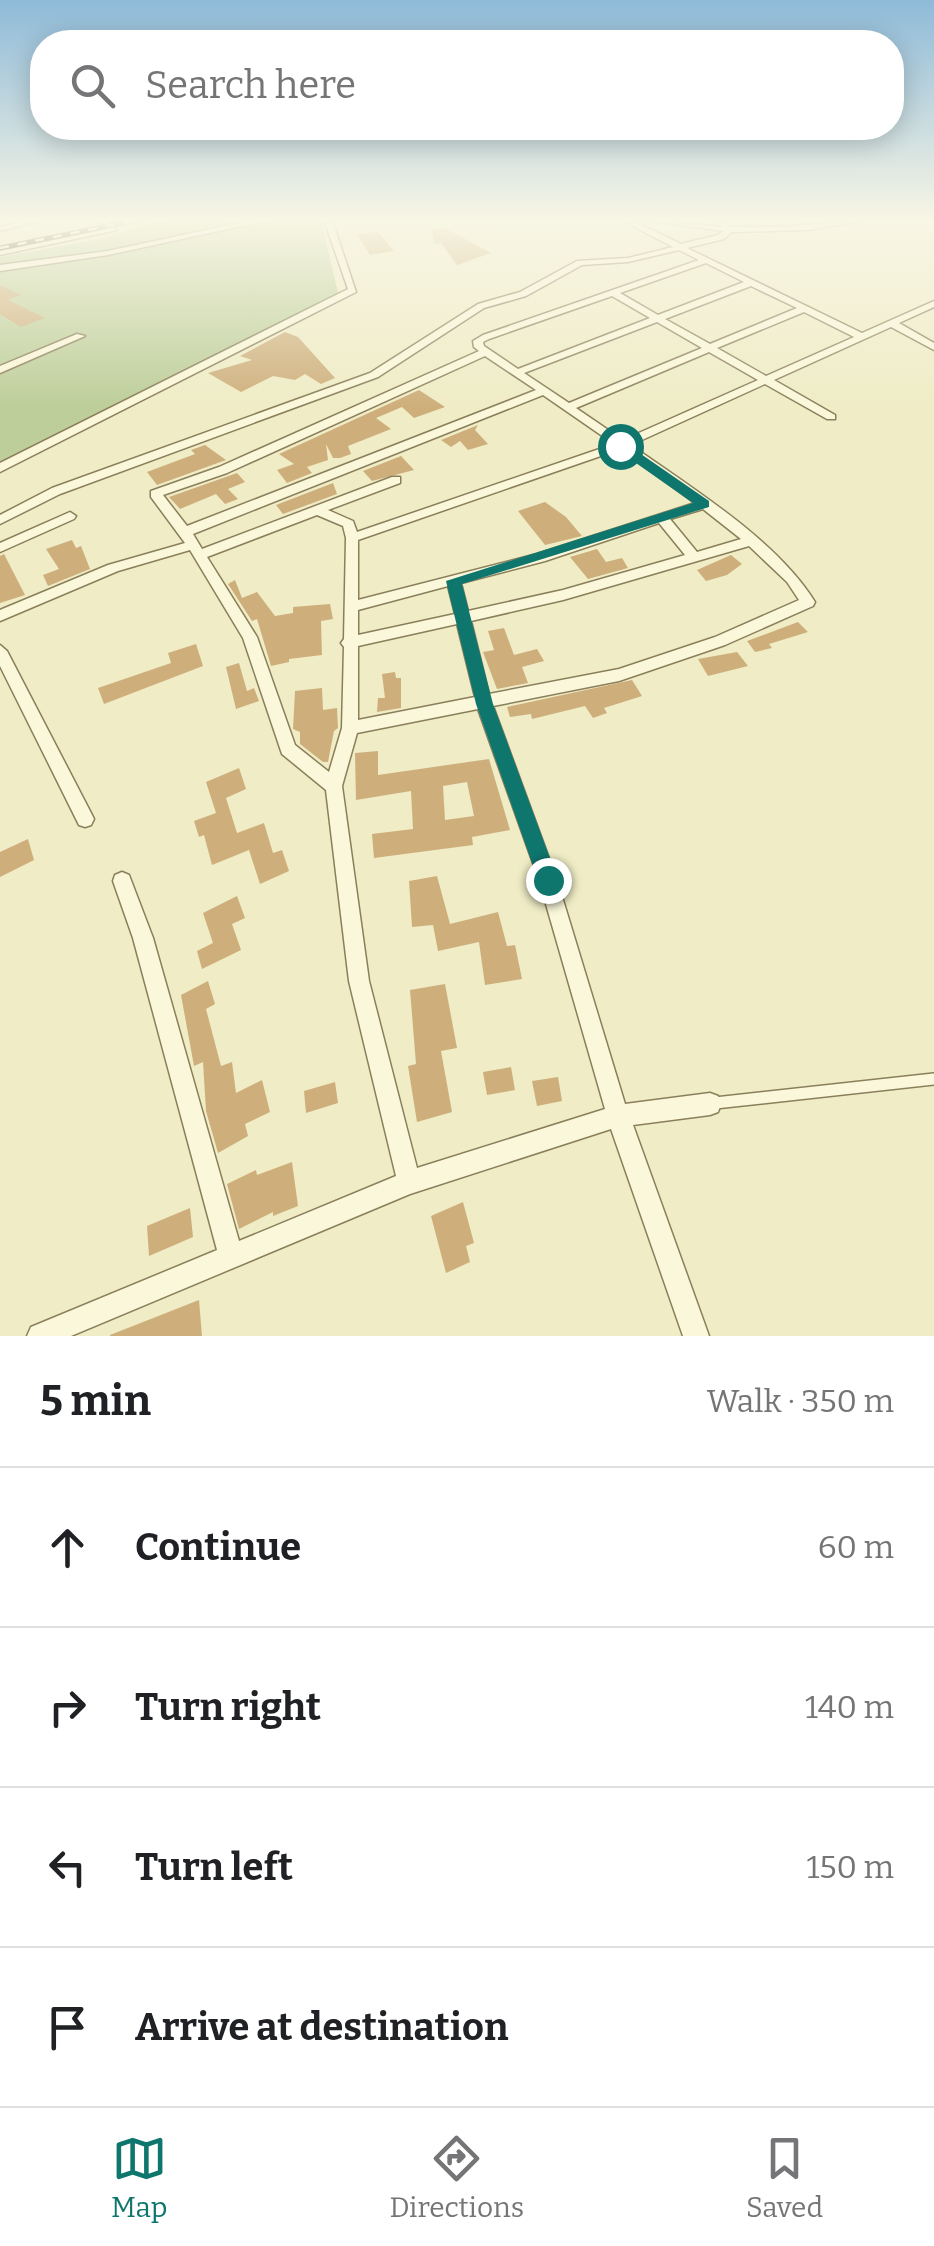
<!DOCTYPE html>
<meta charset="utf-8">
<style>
:root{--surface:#fff;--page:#f2f2f2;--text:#202124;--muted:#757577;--line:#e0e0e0;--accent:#0f766e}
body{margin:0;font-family:Bitter,serif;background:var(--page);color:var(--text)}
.stop{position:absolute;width:30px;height:30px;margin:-22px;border:8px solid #0f766e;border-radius:50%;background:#fff}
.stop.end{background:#0f766e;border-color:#fff;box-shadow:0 2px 10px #0008}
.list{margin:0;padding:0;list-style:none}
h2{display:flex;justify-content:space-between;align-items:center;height:130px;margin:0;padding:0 40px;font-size:42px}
h2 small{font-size:32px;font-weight:400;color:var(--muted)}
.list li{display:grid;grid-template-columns:65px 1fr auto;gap:30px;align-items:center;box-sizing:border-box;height:160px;padding:0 40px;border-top:2px solid var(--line)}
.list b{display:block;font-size:38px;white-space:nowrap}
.list em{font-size:32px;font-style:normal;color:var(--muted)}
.icon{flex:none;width:55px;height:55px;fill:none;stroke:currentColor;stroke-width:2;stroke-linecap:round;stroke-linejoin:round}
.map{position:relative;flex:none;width:934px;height:1336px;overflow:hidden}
.search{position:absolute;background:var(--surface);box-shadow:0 5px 25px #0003;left:30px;right:30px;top:30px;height:110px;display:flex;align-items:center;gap:25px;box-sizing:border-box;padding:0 35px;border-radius:40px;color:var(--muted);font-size:38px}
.sheet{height:770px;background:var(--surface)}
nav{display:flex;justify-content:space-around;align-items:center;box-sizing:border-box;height:140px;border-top:2px solid var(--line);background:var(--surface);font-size:28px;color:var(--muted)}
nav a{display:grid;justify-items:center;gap:5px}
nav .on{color:var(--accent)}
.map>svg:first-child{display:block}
</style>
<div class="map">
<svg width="934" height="1336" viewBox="0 0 934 1336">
<rect width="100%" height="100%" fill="#efecc6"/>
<!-- green -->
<path fill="#bdce9a" d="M163,220h158l17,73 -338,170v-206l105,-19z"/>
<!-- building -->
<path fill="#ceaf7c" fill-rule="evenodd" d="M445,228l46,25 -34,12 -16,-22 -7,1 -2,-15z
M378,232l16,19 -24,4 -13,-21z
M0,285l21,10 -13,5 37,18 -24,9 -21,-13z
M285,332l13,5 37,41 -14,6 -16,-10 -10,6 -22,-4 -32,16 -33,-19 44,-13 -12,-4z
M419,390l26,17 -31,11 -12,-11 -26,11 15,11 -43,17 3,8 -11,4h-7l-7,-14 2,16 -21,7 5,6 -25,10 -10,-13 17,-6 -15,-10z
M478,425l-3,5 13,14 -20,6 -8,-9 -9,6 -10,-7z
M205,445l21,15 -69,25 -10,-13 48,-18 -4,-4z
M401,456l13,14 -42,11 -9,-10z
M237,473l8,9 -17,7 10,10 -13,5 -9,-10 -36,15 -11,-12z
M333,483l4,11 -54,20 -7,-9z
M545,502l21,15 16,19 -37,9 -27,-34z
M72,540l4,8 5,-2 9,23 -42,17 -5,-11 16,-6 -13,-20z
M597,549l9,13 16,-4 6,10 -40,11 -18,-22z
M4,554l21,41 -25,8v-47z
M731,555l11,9 -15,11 -21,6 -9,-11z
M235,580l7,18 15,-6 18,24 18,-3v-6l37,-3 3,15 -12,2 1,34 -33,4v3l-18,4 -14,-47 -5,2 -24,-37z
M798,622l10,10 -39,12 3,4 -17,4 -8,-11z
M504,628l10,27 23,-6 7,12 -22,6 6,16 -31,6 -14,-37 11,-2 -6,-19z
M196,644l7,22 -99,38 -6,-16 73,-25 -3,-10z
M737,652l11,14 -40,10 -10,-17z
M239,663l8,28 7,-3 5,13 -23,8 -10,-42z
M395,672l1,6h5v30l-24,4 1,-14h7l-3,-24z
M632,680l10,16 -38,12 3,5 -14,5 -8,-12 -53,13 -1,-5 -21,3 -3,-10z
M322,688l1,22 14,-2 1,20 -4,3 -6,31h-5l-23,-18v-12l-7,-3 2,-38z
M378,751v24l111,-16 21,71 -38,7 1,8 -99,13 -2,-24 41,-5 -2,-38 -55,9 -1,-47zM467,782l7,34 -29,4 -2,-34z
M239,768l7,21 -20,9 11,35 27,-10 9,30 9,-3 7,21 -29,13 -11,-34 -37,15 -8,-30 -5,2 -5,-16 22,-8 -10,-31z
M28,839l6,21 -34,17v-25z
M437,876l13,48 48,-12 9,34 8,-1 7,34 -37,6 -6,-43 -41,9 -5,-26 -21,2 -3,-46z
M237,896l8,22 -13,6 9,26 -39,19 -5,-18 16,-8 -10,-30z
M208,981l7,23 -9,5 15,57 11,-4 4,31 26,-13 8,32 -25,12 3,12 -30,17 -12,-42 -3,-49 -9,4 -13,-71z
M445,984l12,64 -16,3 11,61 -35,10 -9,-56 8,-2 -6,-74z
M511,1067l4,23 -28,5 -4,-23z
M558,1077l4,24 -25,5 -5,-25z
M335,1082l3,21 -32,10 -2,-22z
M292,1162l6,44 -25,10v-4l-34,17 -12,-45 29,-14 1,5z
M463,1202l11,41 -8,3 4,16 -24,11 -15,-57z
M190,1208l3,29 -44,19 -2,-30z
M199,1300l3,36h-92v-1z"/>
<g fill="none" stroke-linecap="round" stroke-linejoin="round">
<defs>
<path id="service" d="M715,1103l219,-24"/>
<path id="minor" d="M27,220h16l-43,11v-4z
M96,220h9l12,10 -117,25v-4l107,-22z
M253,220h17l-162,35 -108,16v-6l108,-14z
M324,220h8l24,72 -356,180v-9l348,-174z
M621,220h11l49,24 37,-9 5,-4 -80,-11 78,7 -5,-7h8l5,7h52l85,-7 -58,10 -77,2 -7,7 -37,9 175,85 72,-32v6l-35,16 35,20v7l-43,-23 -117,53 61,35v4h-8l-62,-35 -134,61c60,43 145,94 184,157l-2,4 -88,39 -106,36 -126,25 64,174 68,224 85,-11 8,3 3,8 -3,8 -8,3 -77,10 76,211h-26l-72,-207 -201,65 -339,142h-44l4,-9 186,-77 -84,-312 -20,-57 2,-6 7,-3 7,3 24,63 86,303 157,-65 -47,-195 -23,-191 -44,-36 -39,-116 -53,-88 -72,21 -118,50v-11l108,-45 77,-22 -34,-46v-6l68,-24 260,-116 -5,-4 -1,-6 10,-6 216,-75 -20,-10 -51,12 -46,3 -56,31 -42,12 -106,69 -318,117 -60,30v-9l52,-27 318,-115 108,-69 42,-12 57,-31 51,-3 45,-11zM706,263l38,19 -86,33 -38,-22zM751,286l46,22 -87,36 -45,-25zM612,296l38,22 -132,51 -34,-23 -1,-4 6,-3zM804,312l50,25 -88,39 -49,-28zM657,322l45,26 -133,55 -45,-30zM709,352l49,28 -135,60 -47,-32zM485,356l51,34 -349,136 -24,-31 64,-22zM543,395l71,49 -257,88 -4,-11 -25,-11 72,-27v-6h-8l-190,72 -9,-15zM621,449l74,54 -158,51 -179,46v-60zM703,509l5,4 33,26 -44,13 -27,-33zM317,515l26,11 3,12 -2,101 -3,4 3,4 -2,81 -13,44 -34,-27 -38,-108 -50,-80zM659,523l26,32 -122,35 -95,21 -7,-28 84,-22zM749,546l38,36 12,18 -84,37 -96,32 -130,25 -18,-73 92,-21zM448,586l7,28 -97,21v-25zM457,624l18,73 -117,23v-74zM478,709l61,171 66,229 -188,59 -48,-187 -27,-195 15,-53z
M77,334l8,2 -85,37v-7z
M70,512l6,4 -2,3 -74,33v-9z
M0,645l7,6 84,162 3,6 -3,6 -6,2 -6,-2 -79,-159z"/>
</defs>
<!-- service casing -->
<use href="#service" stroke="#8b7f5b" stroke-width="14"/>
<!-- minor casing -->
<use href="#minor" stroke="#8b7f5b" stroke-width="3"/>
<!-- service -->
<use href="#service" stroke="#faf7da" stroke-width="11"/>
<!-- minor -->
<use href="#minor" fill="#faf7da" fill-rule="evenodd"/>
<defs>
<path id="rail" d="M0,248l137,-28"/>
</defs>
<!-- rail casing -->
<use href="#rail" stroke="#3b331f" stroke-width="5"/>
<!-- rail -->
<use href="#rail" stroke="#f6f4d6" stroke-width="2.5" stroke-dasharray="9" stroke-linecap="butt"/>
</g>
<!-- sky -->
<linearGradient id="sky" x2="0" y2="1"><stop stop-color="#8ebad8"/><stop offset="0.54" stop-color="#f8f6e5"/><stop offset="1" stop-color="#f8f6e5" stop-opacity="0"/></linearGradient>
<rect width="934" height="407" fill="url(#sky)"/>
<!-- route -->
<path fill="#0f766e" d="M616,443h9l84,58v6l-247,77 31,120 65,176 -10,9 -10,-9 -62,-176 -30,-123 247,-78 -77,-54z"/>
</svg>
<div class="stop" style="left:620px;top:446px"></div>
<div class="stop end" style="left:548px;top:880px"></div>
<div class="search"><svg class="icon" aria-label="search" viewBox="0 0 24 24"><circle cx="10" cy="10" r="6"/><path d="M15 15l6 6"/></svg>Search here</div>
</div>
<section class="sheet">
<h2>5 min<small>Walk · 350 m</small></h2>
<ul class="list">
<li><svg class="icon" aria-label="ahead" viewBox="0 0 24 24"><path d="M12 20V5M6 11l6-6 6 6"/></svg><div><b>Continue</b></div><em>60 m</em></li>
<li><svg class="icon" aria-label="right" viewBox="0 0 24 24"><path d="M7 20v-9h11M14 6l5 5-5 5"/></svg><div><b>Turn right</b></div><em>140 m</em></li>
<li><svg class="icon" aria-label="left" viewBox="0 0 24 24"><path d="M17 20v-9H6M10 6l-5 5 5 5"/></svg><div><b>Turn left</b></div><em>150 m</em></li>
<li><svg class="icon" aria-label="arrive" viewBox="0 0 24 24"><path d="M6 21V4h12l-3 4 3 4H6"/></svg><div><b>Arrive at destination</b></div></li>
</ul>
</section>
<nav>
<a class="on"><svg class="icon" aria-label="map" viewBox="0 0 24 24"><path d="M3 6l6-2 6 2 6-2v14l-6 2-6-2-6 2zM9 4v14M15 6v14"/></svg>Map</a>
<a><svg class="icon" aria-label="directions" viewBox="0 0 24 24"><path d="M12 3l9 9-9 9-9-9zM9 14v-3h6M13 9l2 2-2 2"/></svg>Directions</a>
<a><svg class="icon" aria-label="saved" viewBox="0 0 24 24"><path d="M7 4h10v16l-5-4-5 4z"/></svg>Saved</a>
</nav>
